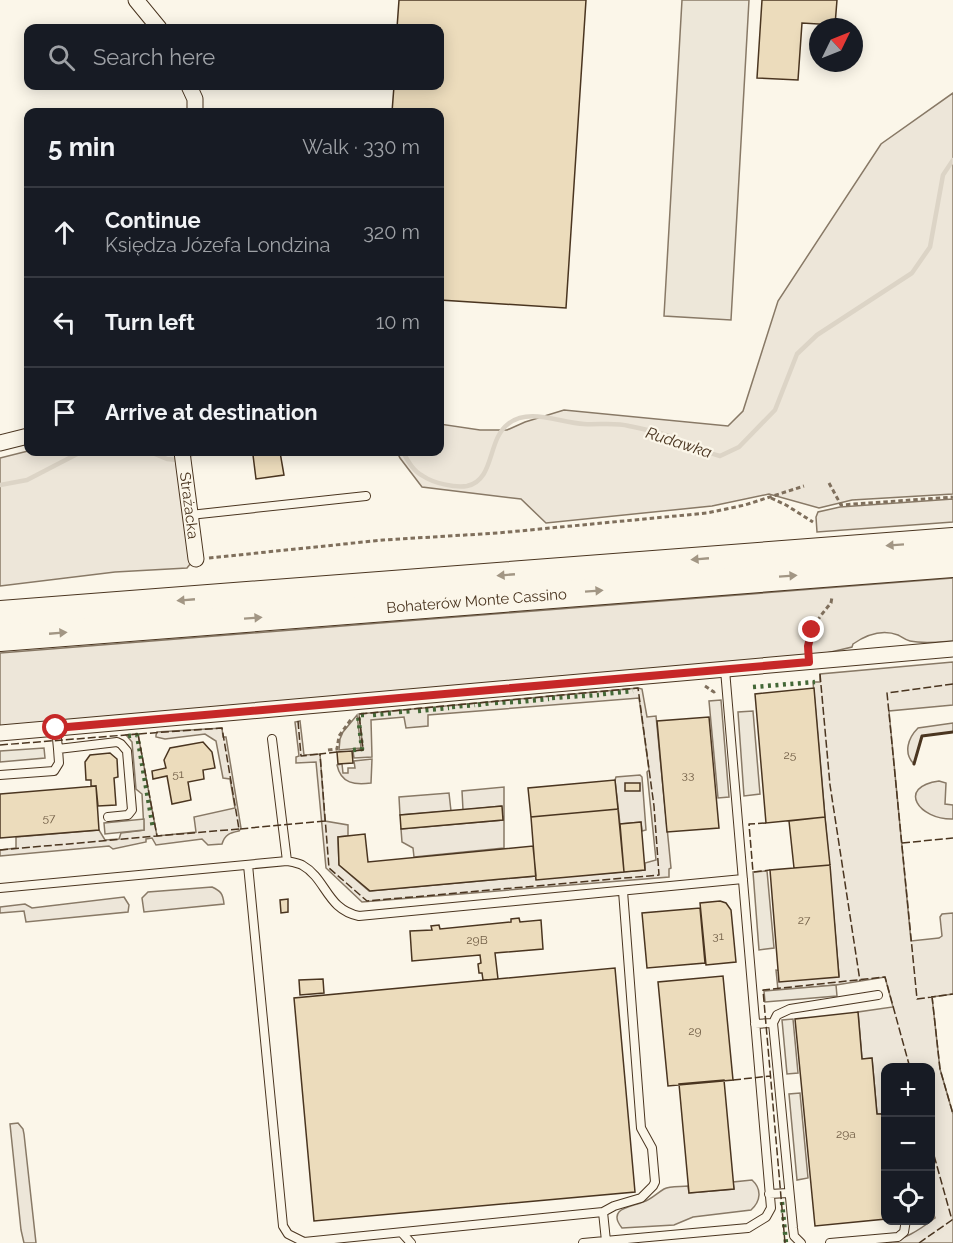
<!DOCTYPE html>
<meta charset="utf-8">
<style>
:root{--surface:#171b24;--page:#20242c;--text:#f1f3f6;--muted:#9ea1a6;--line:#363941}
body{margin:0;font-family:Raleway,sans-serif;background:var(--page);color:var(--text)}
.controls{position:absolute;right:18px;bottom:18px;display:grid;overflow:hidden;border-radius:12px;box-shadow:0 3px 15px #0003}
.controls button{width:54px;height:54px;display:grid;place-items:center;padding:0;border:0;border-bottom:2px solid var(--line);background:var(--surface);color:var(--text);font:30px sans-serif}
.compass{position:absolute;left:809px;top:18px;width:54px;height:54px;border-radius:50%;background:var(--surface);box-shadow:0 3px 15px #0003;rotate:47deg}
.stop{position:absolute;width:18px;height:18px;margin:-14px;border:4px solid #c62828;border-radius:50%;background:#fff}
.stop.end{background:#c62828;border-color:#fff;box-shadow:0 2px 6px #0008}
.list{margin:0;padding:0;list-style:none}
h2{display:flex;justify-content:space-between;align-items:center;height:78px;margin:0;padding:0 24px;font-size:26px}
h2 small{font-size:20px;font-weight:400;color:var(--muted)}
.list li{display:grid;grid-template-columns:39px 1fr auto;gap:18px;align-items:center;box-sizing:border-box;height:90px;padding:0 24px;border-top:2px solid var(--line)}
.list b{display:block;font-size:22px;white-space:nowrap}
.list p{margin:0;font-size:20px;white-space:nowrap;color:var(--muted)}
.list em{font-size:20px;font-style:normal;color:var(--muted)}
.icon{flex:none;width:33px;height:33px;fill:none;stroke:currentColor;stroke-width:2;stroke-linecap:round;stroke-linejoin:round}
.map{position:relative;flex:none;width:953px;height:1243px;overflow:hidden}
.search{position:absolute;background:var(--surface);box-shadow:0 3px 15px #0003;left:24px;top:24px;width:420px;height:66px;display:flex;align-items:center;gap:15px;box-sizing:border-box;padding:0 21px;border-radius:12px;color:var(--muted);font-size:22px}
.panel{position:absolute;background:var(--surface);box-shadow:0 3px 15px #0003;left:24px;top:108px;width:420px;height:348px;border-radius:12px}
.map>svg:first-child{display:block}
</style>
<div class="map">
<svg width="953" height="1243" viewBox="0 0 953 1243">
<rect width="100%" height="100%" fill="#fbf6e9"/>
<!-- green -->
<path fill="#ede6d9" stroke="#887966" stroke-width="1.5" d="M953,93v401l-101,6 -33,8 -50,-14 -57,12 -166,17 -25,-24 -99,-12 -22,-29 -3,-6h43v-28l40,6h27l18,-8 39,-12 164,16 15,-15 35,-110 103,-157z
M28,451l147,1 16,111 -4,5 -72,4 -115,14v-128z
M953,499v23l-136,10 -1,-15 2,-5 22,-5z
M953,578v63c-14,1 -29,3 -43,0 -5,-1 -8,-4 -12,-6 -16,-6 -32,0 -45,9l-1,3 -38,9 -814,70v-73z
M953,662v43l-64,6 22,230 28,-3 3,-2 -2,-19 2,-3 11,-1v81l-21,3 8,72 13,45v129h-70c21,-3 35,-12 52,-25l-5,-15v-135h-44l-1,46h-8l-5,-56 -10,1 -4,-47 35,-5 -8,-30 -49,8 -58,5 -2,-20 63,6 -26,-294h7v-8z
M638,688l4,1 5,28 9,-1 15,152 -2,1v8l-307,25 -36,-34 -10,-106 -20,1v-6l3,-1 -4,-34 5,-1 4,34 16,-1 5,67 23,4v11l-10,1 1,28 30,26 167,-15v3l109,-9v-7l11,-3 -9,-88 2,-2 -10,-72 -211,17v11l-22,2 -2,-11 -33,3 1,37 -18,1 -1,-7 10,-2 -4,-35z
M953,723v9l-31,4 -8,28c-11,-11 -6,-26 4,-36z
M222,728l1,9h3l15,91 -2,3c-9,2 -14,3 -17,13l-14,1 -6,-6 -46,6 -4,-7 -6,1v3l-33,7 -4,-3 -109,10v-6l16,-2v-11l83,-7 6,10 14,-1 2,-6 23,-3 -2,-36 -6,-5 -4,-47 -6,-7 12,-1 19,102 39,-4 -2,-15 41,-9 -5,-29 -7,-1 -7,-37 -11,-7 -40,5 -9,-2v-2l1,-3z
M372,759l-1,24c-16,2 -30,1 -34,-18l5,-1 1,9h5v-5h7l-1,-7z
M640,775l2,2 4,53 -4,1 -1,-9 -21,2 -5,-44 1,-3z
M939,781l7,2 -1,21 8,1v14c-34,1 -57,-32 -14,-38z
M504,787v61l-90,9 -1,-9 -11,-6 -1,-13 102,-9 -2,-14 -38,4 -1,-19z
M449,793l2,18 -51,4 -1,-18z
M212,887c9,4 11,7 12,17l-80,8 -2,-14 6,-6z
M124,897l5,8 -1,7 -102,10 -2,-11 -24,2v-6l25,-3 7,4z
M18,1123l5,6 1,5 12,109h-12l-3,-13 -11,-106z
M752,1180c10,9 9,21 -1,30l-58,7 -19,8 -52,3c-16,-20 10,-21 21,-26 8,-2 14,-9 21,-13 6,-3 17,-2 24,-3l1,7 45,-4 -1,-7z"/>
<!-- parking -->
<path fill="#ede7d9" stroke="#887966" stroke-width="1.5" d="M682,0h67l-18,320 -67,-4z
M721,700l8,97 -11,1 -9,-97z
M753,711l7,83 -16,2 -6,-84z
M357,715l4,33 -22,2 1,-11 3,-7z
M44,748l1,10 -45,4v-11z
M144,819v11l-39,4 -1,-11z
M767,871l7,77 -15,2 -6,-78z
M836,985l1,11 -72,6 -1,-11z
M793,1019l5,54 -11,1 -5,-54z
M800,1093l8,85 -11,2 -8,-86z"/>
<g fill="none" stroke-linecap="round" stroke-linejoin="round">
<!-- stream -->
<path stroke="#dcd4c6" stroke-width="4.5" d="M150,452l17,7 10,1
M403,452c5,9 10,19 20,24 10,7 32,12 44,10 28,-6 20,-46 41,-62 21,-17 52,-1 76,0 14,1 31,-2 45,2 15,3 31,6 45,12 17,7 27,13 46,18l19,-9 36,-37 22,-56 20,-19 95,-62 18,-26 13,-72 10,-15
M186,459l8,-7
M0,485l27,-5 54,-28"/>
</g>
<!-- building -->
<path fill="#ecdcbc" stroke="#4a3520" stroke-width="1.5" d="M399,0h187l-20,308 -126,-8v-188h-48l2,-26h46v-58h-43z
M762,0h75l-2,25 -33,-2 -4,57 -41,-2z
M262,452h18l4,23 -28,4 -3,-24 9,-2z
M814,688l11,129 -59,6 -11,-129z
M709,717l10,111 -52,4 -10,-111z
M203,742l9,10 3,16 -12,2 1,9 -16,3 3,18 -19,4 -5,-28 -14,3 -1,-8 14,-3 -2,-8 6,-12z
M352,751l1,12 -15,1 -1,-12z
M110,753l7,6 1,18 -4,1 2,27 -18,1 -2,-20h-5v-6h-5l-1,-18 5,-7z
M615,780l3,29 -87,8 -3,-29z
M625,783h15v8h-15z
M96,786l3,44 -99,8v-44z
M502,806l1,14 -102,9 -1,-14z
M618,809l6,63 -88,8 -5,-63z
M825,817l5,48 -36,3 -5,-47z
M641,822l4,48 -21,2 -4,-48z
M365,834l3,28 165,-16 3,30 -166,15 -31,-26 -1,-28z
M830,865l9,112 -60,5 -9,-112z
M288,899v13l-7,1 -1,-13z
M720,901l6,2 5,7 5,52 -30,3 -6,-62z
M700,908l5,55 -58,5 -5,-55z
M519,918l1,4 21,-2 2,29 -48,4 3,26 -15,1 -1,-7h-3l-1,-9 3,-1 -1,-8 -68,6 -2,-30 22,-1 -1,-4 8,-1 1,4 71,-7v-3z
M615,968l20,224 -321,29 -20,-223z
M723,976l10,104 -65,6 -10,-104z
M323,979l1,14 -24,2 -1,-15z
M858,1012l4,47 10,-1 5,56h9v39h-4l4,36v30l-71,7 -20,-207z
M724,1080l10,109 -45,4 -10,-109z"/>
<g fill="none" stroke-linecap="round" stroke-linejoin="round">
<defs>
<path id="service" d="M190,515l176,-19
M56,728l2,21 59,-7 4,2 6,7 5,59 -4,5 -20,2
M272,739l15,122
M0,775l54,-4 5,-8 -1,-14
M248,865l35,361 5,8 16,8 299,-30
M0,888l287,-27c5,1 11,2 15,4 25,14 24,44 57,51l384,-37
M773,1023l20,205 1,8 7,7
M755,1024l18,-1 4,-8 13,-6 88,-14
M769,1194l20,-1
M402,1233l9,10
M606,1241l-3,-29 11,-6 27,-8 12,-12 2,-4 -3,-34 -11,-20 -18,-237
M583,1243l165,-15 18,-11 5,-9 -46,-538
M830,1243l68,-6 6,-5 2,-12"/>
<g id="minor">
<path d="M136,0l23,28"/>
<path d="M189,86l6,13v13"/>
<path d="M0,443l28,-7"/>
<path id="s1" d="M182,452l14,107"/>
<path d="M0,733l953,-84"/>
</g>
<g id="motorway">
<path d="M0,614l953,-73"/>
<path id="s2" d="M0,638l953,-74"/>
</g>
</defs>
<!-- service casing -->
<use href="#service" stroke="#4a3520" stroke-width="10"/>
<!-- minor casing -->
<use href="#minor" stroke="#4a3520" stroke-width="17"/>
<!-- motorway casing -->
<use href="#motorway" stroke="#4a3520" stroke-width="28"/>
<!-- path -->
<path stroke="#7f6f5c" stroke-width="3" stroke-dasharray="4.5 3" stroke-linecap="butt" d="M829,483l12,22 112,-8
M771,498l15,7 27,17
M209,558l174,-18 115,-7 209,-20 38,-8 59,-19
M808,649c0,-18 12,-33 23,-46l1,-6
M705,686l9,6 2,-2
M328,750l9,-1 2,-13 13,-18"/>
<!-- service -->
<use href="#service" stroke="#fbf6e9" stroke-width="8"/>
<!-- minor -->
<use href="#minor" stroke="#fbf6e9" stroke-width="15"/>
<!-- motorway -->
<use href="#motorway" stroke="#fbf6e9" stroke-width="26"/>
<!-- hedge -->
<path stroke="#436837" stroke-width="4.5" stroke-dasharray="3 4.5" stroke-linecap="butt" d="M753,687l62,-5
M603,694l30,-3
M552,698l47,-3
M518,702l31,-3
M495,703l20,-1
M478,705l13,-2
M452,707l23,-2
M418,711l31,-3
M399,712l14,-1
M361,715h6
M373,715l20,-2
M128,736l9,-1 16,93
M353,750l9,-1 -4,-34
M782,1202l4,41"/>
<!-- fence -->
<path stroke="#4a3520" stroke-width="1.5" stroke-dasharray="8 3" stroke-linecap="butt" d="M820,674l10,111 30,196
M953,684l-66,9 30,306 36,-5
M298,721l3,35 19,-2
M0,745l138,-11
M337,752l-17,2 9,114 38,33 292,-26 -5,-69 -16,-118 -279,26 4,36 -11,1
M766,823l-17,1 4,48 17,-2
M239,829l-82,7 -19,-102 84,-6 17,101 86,-8
M902,843l51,-5
M0,850l157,-14
M932,996l8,73 13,45
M733,1080l37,-4
M785,1243l-22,-253 122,-13 25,91
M919,1243l33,-23 -22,-79"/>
<!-- wall -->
<path stroke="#4a3520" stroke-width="3" d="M914,764l8,-28 31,-4"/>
</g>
<!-- one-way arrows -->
<defs><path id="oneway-solid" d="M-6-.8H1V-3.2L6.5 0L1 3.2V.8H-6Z" transform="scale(1.5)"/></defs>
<g fill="#a29684">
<use href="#oneway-solid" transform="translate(895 545) rotate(176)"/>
<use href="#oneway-solid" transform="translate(700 559) rotate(175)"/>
<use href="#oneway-solid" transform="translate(506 575) rotate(175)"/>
<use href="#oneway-solid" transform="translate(788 576) rotate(-4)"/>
<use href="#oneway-solid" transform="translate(594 591) rotate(-4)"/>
<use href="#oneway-solid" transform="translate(186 600) rotate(175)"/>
<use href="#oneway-solid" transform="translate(253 618) rotate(-4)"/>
<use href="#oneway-solid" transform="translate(58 633) rotate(-5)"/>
</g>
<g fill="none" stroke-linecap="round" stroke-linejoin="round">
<!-- route -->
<path stroke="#c62828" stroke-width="8" d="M56,728l753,-66 -1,-16 4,-16"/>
</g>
<g text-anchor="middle" stroke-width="4.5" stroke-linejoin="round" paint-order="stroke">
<!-- number labels -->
<g font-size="12" fill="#725f47">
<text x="790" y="759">25</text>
<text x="178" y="778">51</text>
<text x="688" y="779">33</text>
<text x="49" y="822">57</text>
<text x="804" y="924">27</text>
<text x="718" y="940">31</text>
<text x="477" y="944">29B</text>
<text x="695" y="1035">29</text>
<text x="846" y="1138">29a</text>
</g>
<!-- street labels -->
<g font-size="15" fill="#4a3520" stroke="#fbf6e9">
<text dy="5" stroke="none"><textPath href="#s1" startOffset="54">Strażacka</textPath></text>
<text dy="5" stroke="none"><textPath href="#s2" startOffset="478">Bohaterów Monte Cassino</textPath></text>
</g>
<!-- water labels -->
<g font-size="16" font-style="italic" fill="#4a3520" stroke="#fbf6e9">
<text transform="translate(679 442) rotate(18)" y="6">Rudawka</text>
</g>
</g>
</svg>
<div class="controls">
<button>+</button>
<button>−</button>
<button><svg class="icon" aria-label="locate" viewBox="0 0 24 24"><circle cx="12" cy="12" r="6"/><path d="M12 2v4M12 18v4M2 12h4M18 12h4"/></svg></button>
</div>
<svg class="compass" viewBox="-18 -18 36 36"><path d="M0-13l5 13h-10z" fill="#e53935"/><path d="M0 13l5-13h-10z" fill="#9ea1a6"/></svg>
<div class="stop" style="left:56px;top:728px"></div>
<div class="stop end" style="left:812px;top:630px"></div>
<div class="search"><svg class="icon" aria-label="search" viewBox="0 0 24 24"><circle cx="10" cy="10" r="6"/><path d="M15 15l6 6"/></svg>Search here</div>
<section class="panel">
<h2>5 min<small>Walk · 330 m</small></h2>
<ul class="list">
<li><svg class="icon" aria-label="ahead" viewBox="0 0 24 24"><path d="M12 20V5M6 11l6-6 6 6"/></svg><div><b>Continue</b><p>Księdza Józefa Londzina</p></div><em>320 m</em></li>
<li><svg class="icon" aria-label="left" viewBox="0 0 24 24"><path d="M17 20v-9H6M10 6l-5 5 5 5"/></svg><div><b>Turn left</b></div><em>10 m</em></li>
<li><svg class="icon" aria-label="arrive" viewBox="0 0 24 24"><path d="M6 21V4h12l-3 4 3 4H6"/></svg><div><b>Arrive at destination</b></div></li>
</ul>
</section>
</div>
